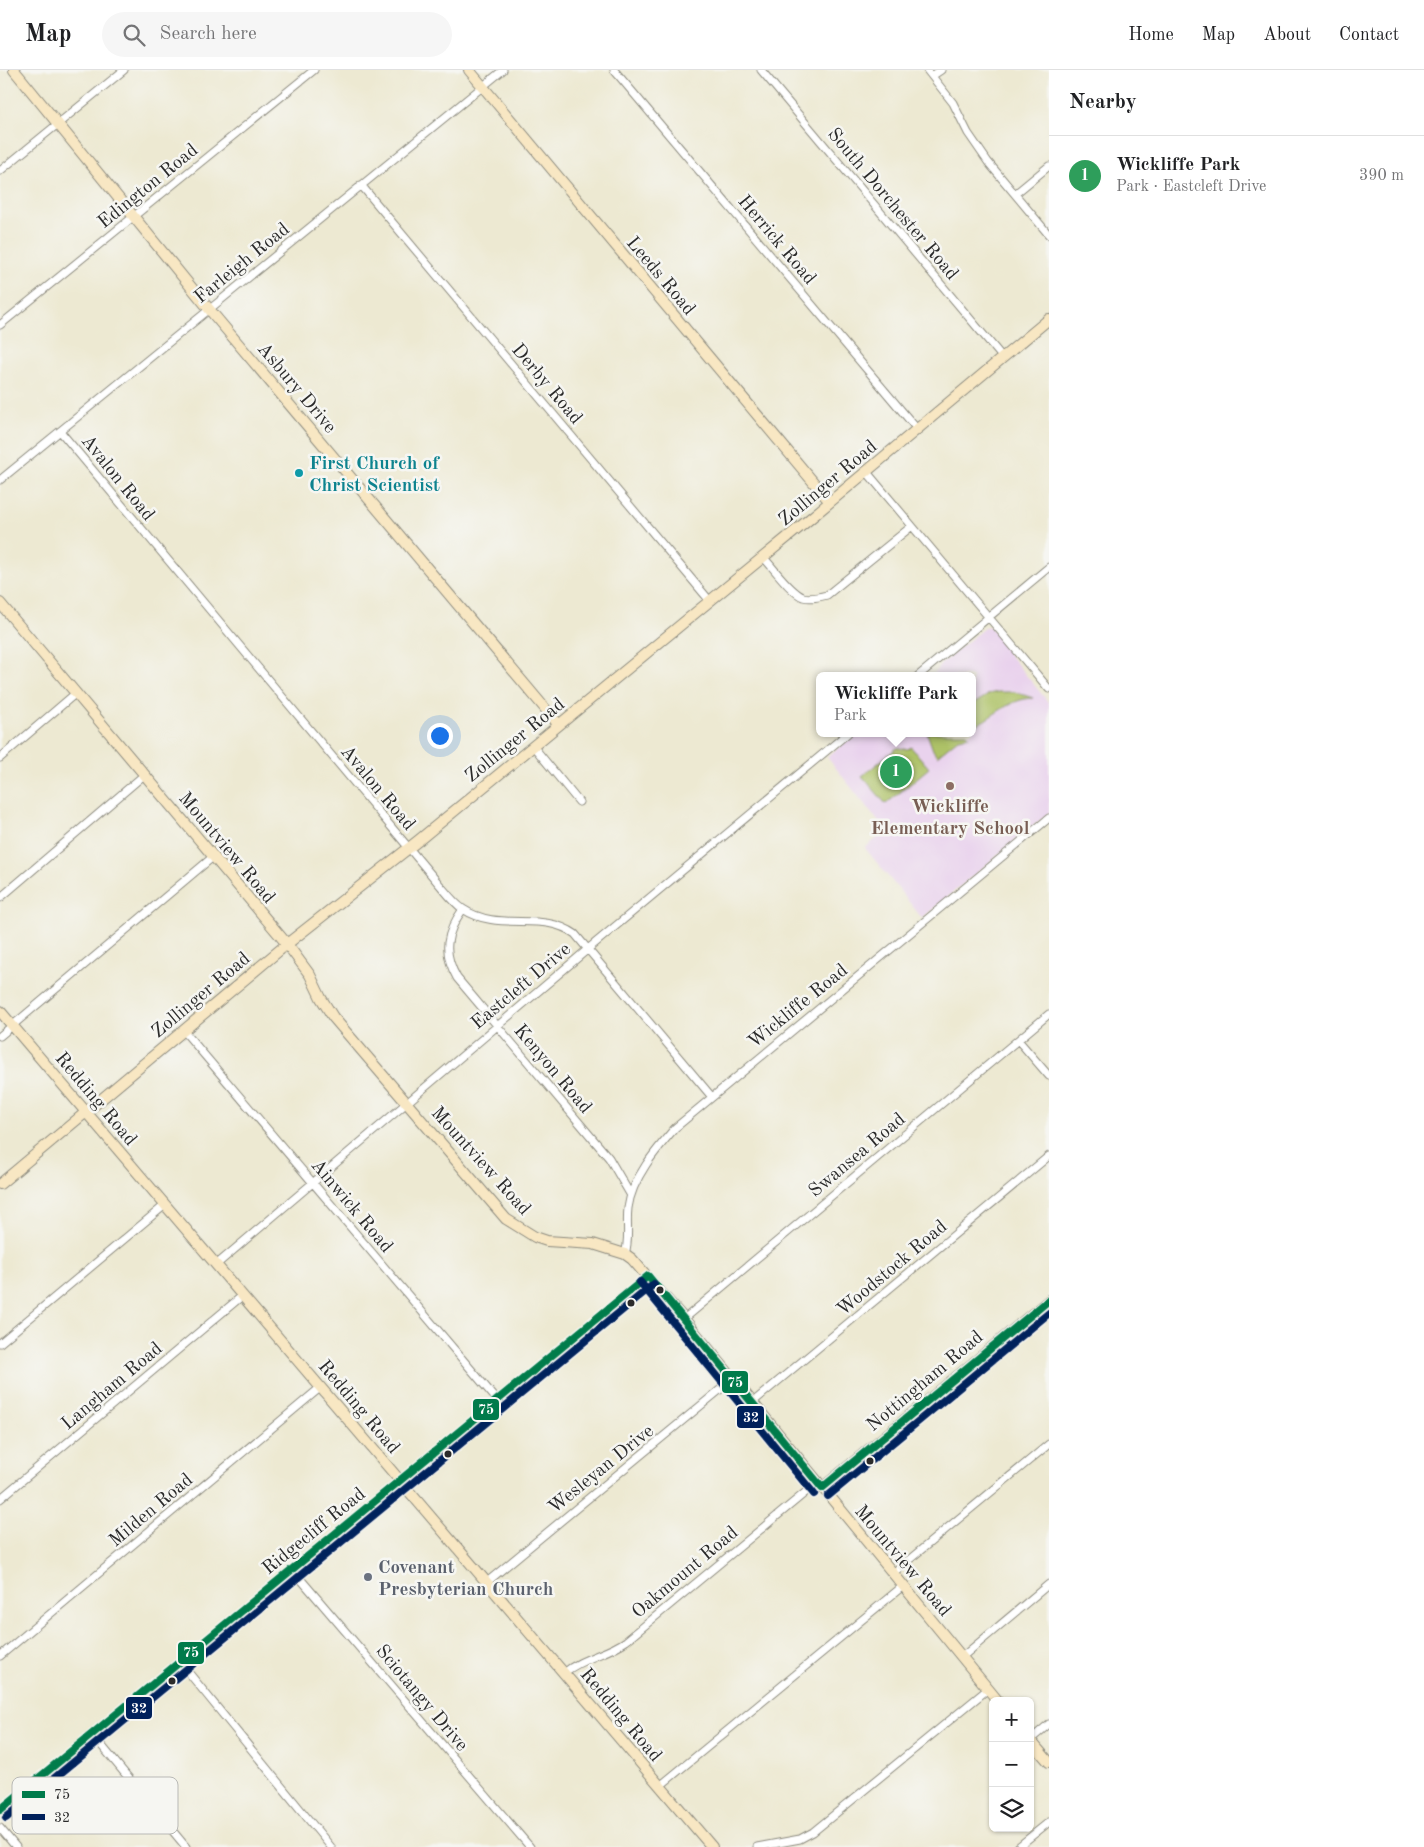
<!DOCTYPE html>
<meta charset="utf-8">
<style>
:root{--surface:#fff;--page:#f6f6f6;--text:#202124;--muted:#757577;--line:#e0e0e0;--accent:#c8321e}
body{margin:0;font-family:"Old Standard TT",serif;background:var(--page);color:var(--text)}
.controls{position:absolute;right:15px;bottom:15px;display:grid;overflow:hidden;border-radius:8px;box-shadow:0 1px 4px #0004}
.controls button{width:45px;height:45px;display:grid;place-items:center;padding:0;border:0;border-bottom:1px solid var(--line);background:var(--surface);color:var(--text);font:25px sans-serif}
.you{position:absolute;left:439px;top:665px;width:18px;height:18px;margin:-12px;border:4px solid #fff;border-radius:50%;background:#1a73e8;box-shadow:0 0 0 8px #1a73e833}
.badge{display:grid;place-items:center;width:32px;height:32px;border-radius:50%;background:var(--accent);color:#fff;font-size:16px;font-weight:700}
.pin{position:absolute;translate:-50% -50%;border:2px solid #fff;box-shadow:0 1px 5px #0006}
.popup{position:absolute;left:816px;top:602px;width:160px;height:65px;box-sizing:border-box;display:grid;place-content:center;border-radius:8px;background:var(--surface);filter:drop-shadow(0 1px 4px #0005);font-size:16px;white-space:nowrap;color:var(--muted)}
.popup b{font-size:19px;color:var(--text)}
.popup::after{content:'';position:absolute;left:50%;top:100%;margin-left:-10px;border:10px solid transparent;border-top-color:var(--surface)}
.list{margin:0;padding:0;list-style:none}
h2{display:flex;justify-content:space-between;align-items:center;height:65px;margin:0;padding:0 20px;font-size:21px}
h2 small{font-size:16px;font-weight:400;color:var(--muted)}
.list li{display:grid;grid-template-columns:32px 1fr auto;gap:15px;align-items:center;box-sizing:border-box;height:80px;padding:0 20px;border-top:1px solid var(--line)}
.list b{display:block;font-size:19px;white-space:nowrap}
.list p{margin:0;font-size:16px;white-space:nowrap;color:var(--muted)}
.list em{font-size:16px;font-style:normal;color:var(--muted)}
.icon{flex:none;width:28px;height:28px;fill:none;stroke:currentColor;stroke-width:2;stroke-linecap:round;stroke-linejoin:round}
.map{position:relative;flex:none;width:1049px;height:1777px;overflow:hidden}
header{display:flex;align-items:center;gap:30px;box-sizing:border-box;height:70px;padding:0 25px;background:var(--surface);border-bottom:1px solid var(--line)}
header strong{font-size:24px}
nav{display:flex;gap:28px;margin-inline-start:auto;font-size:18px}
.search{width:350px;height:45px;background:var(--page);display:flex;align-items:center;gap:12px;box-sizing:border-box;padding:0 18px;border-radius:28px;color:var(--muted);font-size:19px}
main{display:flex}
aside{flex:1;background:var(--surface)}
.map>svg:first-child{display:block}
</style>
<header>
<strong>Map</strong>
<div class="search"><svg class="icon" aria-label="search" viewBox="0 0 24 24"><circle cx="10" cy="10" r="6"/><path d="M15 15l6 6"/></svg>Search here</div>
<nav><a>Home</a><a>Map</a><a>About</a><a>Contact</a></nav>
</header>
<main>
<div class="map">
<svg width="1049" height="1777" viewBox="0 0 1049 1777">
<rect width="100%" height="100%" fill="#f6f6f2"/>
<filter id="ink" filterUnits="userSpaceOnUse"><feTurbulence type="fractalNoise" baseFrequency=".02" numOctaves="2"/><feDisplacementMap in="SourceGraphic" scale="10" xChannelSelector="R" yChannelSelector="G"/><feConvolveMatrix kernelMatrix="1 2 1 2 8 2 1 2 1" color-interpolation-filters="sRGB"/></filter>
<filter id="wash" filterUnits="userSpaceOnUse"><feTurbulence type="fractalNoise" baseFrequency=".0096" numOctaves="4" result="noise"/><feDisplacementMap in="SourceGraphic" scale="20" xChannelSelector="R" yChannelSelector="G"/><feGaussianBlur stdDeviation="1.12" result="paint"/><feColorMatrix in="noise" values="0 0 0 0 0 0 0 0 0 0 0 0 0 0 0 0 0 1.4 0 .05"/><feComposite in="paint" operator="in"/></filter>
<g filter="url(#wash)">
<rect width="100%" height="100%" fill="#ede9d2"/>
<!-- built -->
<path fill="#e9d2ed" d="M989,556l15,16 3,10 42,51v110l-127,105 -57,-70 21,-17 -59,-74 29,-24h116v-57h-40l9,-12 44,-37z"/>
<!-- green -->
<path fill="#aec267" stroke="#6c7649" d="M998,622h17l18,6c-25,1 -40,20 -61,29v-22l16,-10v-1z
M927,663h40l2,3 -10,2 -22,18 -4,-6z
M911,677l18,21 -43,36 -24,-28 35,-28 11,1z"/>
</g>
<g filter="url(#ink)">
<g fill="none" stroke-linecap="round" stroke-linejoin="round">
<defs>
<path id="street" d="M614,0l303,359
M761,0l242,288
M927,0l26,33 15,30 20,29 61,73
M932,6l9,-6
M0,101l124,-101
M361,115l349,416
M1015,124l34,-28
M0,255l314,-255
M60,361l379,453c7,8 15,19 24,25 36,24 79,1 112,25l137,163
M866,401l183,218
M0,410l503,-410
M763,487c10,10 27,35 40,40 8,2 16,0 24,-2l85,-69
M918,606l131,-109
M533,676l46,56
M0,688l76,-65
M0,828l144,-123
M463,839c-17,24 -21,43 -6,69l152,180 21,36
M184,961l313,369
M0,966l214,-180
M1018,970l31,36
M625,1184c5,-15 1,-30 3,-46 4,-30 28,-58 47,-80l374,-310
M216,1195l372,-316 260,-216
M684,1249l365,-305
M0,1273l165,-138
M753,1332l296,-246
M0,1429l242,-203
M292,1499l238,278
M893,1503l156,-129
M487,1512l246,-203
M0,1586l321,-269
M962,1587l87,-73
M180,1592l151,185
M564,1603c19,-16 42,-18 62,-32l192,-159
M92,1664l94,113
M1030,1670l19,-16
M660,1716l243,-200
M0,1740l648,-534
M0,1758l16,19
M757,1777l43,-8 13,-7 175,-143
M1018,1777l31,-25"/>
<path id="secondary" d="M14,0l195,239 350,416
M469,0l361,432
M0,533l287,341 23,31 11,23 12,19 173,202 29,18 12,4 46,3 32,10 7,5 52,60 314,382
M0,941l712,836
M0,1114l287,-240 132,-104 387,-318 243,-203
M822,1418l227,-188
M1030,1670l19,22"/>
</defs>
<!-- street casing -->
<use href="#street" stroke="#8c8a7e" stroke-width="9"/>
<!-- secondary casing -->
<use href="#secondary" stroke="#8c8a7e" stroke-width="12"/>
<!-- street -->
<use href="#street" stroke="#fff" stroke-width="7"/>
<!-- secondary -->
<use href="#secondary" stroke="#f8e7c3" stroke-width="10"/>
<defs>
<path id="bus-1" d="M648,1206l174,212
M822,1418l227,-188
M0,1740l648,-534"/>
<path id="bus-2" d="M640,1212l174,212
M828,1426l221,-183
M6,1748l648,-534"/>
</defs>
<!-- bus-1 casing -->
<use href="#bus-1" stroke="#f6f6f2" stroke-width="11"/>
<!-- bus-2 casing -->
<use href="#bus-2" stroke="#f6f6f2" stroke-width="11"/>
<!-- bus-1 -->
<use href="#bus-1" stroke="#007b4b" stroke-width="8"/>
<!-- bus-2 -->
<use href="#bus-2" stroke="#00205b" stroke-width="8"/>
</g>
</g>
<!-- markers -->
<circle fill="#0f9aa8" stroke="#f6f6f2" stroke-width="2" cx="299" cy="403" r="5"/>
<circle fill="#8d6e63" stroke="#f6f6f2" stroke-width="2" cx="950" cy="716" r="5"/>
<g fill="#2b2b2b" stroke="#f6f6f2" stroke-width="2">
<circle cx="660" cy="1220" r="4.5"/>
<circle cx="631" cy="1233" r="4.5"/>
<circle cx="448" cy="1384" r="4.5"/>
<circle cx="870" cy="1391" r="4.5"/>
<circle cx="172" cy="1611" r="4.5"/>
</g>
<circle fill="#6b7280" stroke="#f6f6f2" stroke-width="2" cx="368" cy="1507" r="5"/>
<g text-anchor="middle" stroke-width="5" stroke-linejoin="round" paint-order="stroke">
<!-- street labels -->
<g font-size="19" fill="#2b2b2b" stroke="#f6f6f2">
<text transform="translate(147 115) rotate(-39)" y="7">Edington Road</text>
<text transform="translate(894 133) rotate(50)" y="7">South Dorchester Road</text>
<text transform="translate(778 169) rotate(50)" y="7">Herrick Road</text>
<text transform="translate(241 192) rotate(-39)" y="7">Farleigh Road</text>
<text transform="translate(662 205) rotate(50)" y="7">Leeds Road</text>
<text transform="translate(548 313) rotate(50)" y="7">Derby Road</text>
<text transform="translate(298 317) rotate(50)" y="7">Asbury Drive</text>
<text transform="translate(119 407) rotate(51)" y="7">Avalon Road</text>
<text transform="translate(827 412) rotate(-40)" y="7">Zollinger Road</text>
<text transform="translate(514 669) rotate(-39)" y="7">Zollinger Road</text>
<text transform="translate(379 717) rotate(50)" y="7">Avalon Road</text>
<text transform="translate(228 777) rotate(50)" y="7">Mountview Road</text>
<text transform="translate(520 915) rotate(-40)" y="7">Eastcleft Drive</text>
<text transform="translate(200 924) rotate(-40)" y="7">Zollinger Road</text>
<text transform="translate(797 935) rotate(-39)" y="7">Wickliffe Road</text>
<text transform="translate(554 998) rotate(50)" y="7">Kenyon Road</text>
<text transform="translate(97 1028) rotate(50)" y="7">Redding Road</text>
<text transform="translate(856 1084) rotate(-40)" y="7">Swansea Road</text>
<text transform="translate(482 1090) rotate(48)" y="7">Mountview Road</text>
<text transform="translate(353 1135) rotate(50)" y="7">Ainwick Road</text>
<text transform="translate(891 1197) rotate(-40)" y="7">Woodstock Road</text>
<text transform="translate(924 1310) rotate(-40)" y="7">Nottingham Road</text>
<text transform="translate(111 1315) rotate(-40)" y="7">Langham Road</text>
<text transform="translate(360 1336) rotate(50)" y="7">Redding Road</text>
<text transform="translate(600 1398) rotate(-39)" y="7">Wesleyan Drive</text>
<text transform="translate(150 1439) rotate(-40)" y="7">Milden Road</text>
<text transform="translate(313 1460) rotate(-39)" y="7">Ridgecliff Road</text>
<text transform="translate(904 1490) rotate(50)" y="7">Mountview Road</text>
<text transform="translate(684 1501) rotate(-40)" y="7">Oakmount Road</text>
<text transform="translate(423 1627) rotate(50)" y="7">Sciotangy Drive</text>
<text transform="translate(622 1644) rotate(50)" y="7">Redding Road</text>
</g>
<!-- culture labels -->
<g font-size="19" font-weight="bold" fill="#0d838f" stroke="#f6f6f2" text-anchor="start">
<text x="309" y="399">First Church of<tspan x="309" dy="22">Christ Scientist</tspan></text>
</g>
<!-- education labels -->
<g font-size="19" font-weight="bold" fill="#785e54" stroke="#f6f6f2">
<text x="950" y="742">Wickliffe<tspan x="950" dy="22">Elementary School</tspan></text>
</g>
<!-- worship labels -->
<g font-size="19" font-weight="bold" fill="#5b616d" stroke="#f6f6f2" text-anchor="start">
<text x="378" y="1503">Covenant<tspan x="378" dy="22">Presbyterian Church</tspan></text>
</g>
</g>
<!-- legend -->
<rect x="12" y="1707" width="166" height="57" rx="8" fill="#f6f6f2" stroke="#b9b9b6" stroke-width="1"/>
<rect x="22" y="1721" width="23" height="7" fill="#007b4b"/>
<rect x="22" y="1744" width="23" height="6" fill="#00205b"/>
<g font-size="14" fill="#2b2b2b">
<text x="54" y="1729">75</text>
<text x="54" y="1752">32</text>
</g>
<g stroke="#f6f6f2" stroke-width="2">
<rect x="721" y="1300" width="28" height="24" rx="5" fill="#007b4b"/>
<rect x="472" y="1328" width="28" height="23" rx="5" fill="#007b4b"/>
<rect x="736" y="1335" width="29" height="24" rx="5" fill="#00205b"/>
<rect x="177" y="1571" width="28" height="24" rx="5" fill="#007b4b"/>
<rect x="125" y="1626" width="28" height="24" rx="5" fill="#00205b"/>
</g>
<g font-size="14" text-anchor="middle" font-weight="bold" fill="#fff">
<text x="735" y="1317">75</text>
<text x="486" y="1344">75</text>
<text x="751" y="1352">32</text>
<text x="191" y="1587">75</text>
<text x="139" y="1643">32</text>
</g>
</svg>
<div class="controls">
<button>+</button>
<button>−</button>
<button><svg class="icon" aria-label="layers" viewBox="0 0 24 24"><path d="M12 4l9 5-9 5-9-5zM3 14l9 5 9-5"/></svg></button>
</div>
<div class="you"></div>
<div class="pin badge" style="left:896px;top:702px;background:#2e9e5b">1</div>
<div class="popup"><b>Wickliffe Park</b>Park</div>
</div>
<aside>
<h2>Nearby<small></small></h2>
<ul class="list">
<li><span class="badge" style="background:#2e9e5b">1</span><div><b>Wickliffe Park</b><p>Park · Eastcleft Drive</p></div><em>390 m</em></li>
</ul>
</aside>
</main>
